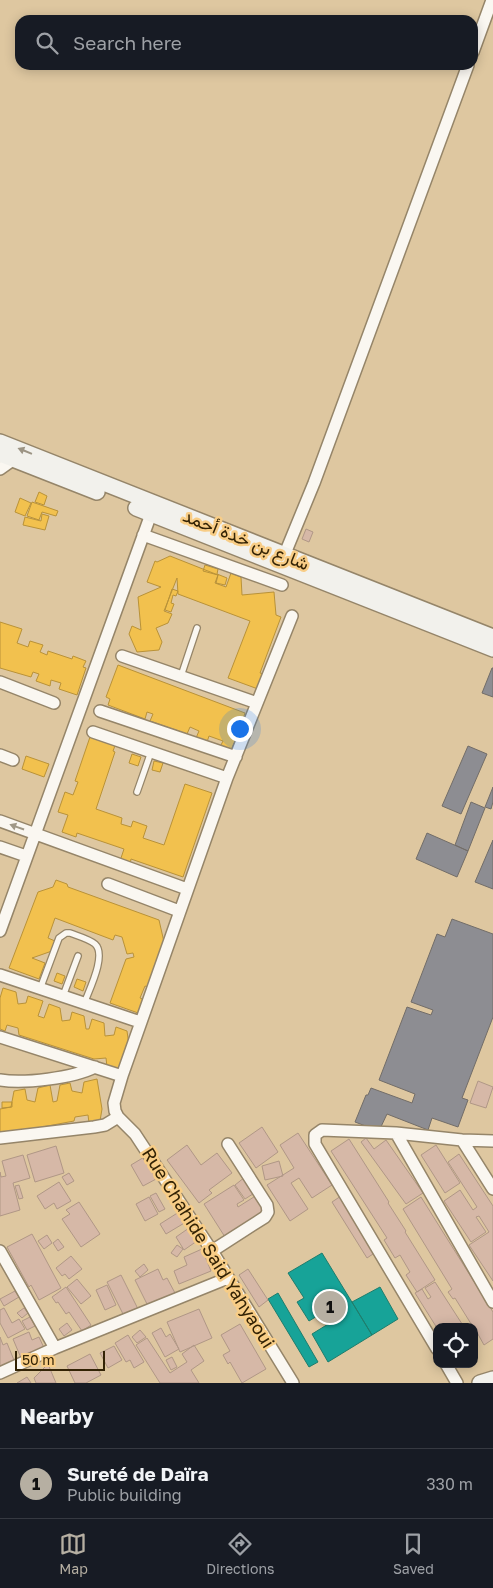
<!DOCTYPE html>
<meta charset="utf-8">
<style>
:root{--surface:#171b24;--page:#20242c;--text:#f1f3f6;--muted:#9ea1a6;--line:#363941;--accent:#b6afa2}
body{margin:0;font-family:"Golos Text",Vazirmatn,sans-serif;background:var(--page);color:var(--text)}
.controls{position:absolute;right:15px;bottom:15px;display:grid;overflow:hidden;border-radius:10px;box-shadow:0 2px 12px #0003}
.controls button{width:45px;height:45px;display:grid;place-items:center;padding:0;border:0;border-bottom:1px solid var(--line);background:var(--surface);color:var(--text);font:25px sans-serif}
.scale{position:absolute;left:15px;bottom:12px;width:90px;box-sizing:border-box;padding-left:5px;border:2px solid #332305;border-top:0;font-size:14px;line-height:18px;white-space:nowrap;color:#332305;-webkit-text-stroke:4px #f8cd86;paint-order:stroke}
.you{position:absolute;left:239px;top:728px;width:18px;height:18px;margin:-12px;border:4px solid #fff;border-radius:50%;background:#1a73e8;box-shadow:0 0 0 8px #1a73e833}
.badge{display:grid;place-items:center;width:32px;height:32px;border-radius:50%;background:var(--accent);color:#111;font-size:16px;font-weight:700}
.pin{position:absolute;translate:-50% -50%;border:2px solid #fff;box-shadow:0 1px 5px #0006}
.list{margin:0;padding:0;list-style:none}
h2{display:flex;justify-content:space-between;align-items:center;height:65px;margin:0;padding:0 20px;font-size:21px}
h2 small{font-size:16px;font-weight:400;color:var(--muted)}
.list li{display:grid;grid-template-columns:32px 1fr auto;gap:15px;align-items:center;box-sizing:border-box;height:70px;padding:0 20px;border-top:1px solid var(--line)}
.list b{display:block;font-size:19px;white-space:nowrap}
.list p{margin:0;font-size:16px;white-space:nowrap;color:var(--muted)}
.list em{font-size:16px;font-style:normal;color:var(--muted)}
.icon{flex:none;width:28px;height:28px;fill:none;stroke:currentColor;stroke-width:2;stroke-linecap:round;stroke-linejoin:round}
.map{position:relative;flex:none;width:493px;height:1383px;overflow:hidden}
.search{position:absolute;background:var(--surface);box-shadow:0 2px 12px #0003;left:15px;right:15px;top:15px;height:55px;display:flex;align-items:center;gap:12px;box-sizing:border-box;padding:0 18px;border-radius:15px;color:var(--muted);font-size:19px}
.sheet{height:135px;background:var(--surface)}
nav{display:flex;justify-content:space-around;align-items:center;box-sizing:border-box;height:70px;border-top:1px solid var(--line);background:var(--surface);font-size:14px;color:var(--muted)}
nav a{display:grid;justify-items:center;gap:2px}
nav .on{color:var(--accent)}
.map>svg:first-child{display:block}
</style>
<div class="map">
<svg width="493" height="1383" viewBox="0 0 493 1383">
<rect width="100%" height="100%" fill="#dec7a0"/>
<!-- homes -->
<path fill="#f2c14e" stroke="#b99238" d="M39,492l8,4 -3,9 -9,-3z
M20,498l11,5 -6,13 -10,-4z
M32,502l26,9 -2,5 -14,-4 -3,8 -12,-4z
M42,514l7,2 -4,14 -22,-5 2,-8 16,4z
M170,556l48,19 -3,8 11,4 5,-14 10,4 1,18 32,-3 2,23 5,2 -21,56 4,1 -6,15 -30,-11 22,-57 -72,-27 -1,-16 -13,33 8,3 -4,9 -12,5 6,14 -3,8 -22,2 -8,-18 3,-8 9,4 -3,-33 23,-10 -14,-5 8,-21 2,1z
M205,565l13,4 -1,5 10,4 -2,7 -9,-2 2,-8 -15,-4z
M172,589l6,2 -2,5 -3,-1 -2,8 3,1 -3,8 -6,-2z
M0,622l22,7 -5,14 11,4 2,-6 13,4 -3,7 7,3 1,-4 24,8 1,-3 13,5 -3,6 3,1 -9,27 -18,-6 2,-6 -10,-3 -1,6 -14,-5 3,-7 -6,-2 -2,5 -31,-9z
M118,665l127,48 -4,12 4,2 -7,18 -4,-2 -3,8 -11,-4 3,-6 -14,-5 -2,6 -11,-4 3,-7 -9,-4 -3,7 -37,-13 3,-7 -6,-2 -2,7 -37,-14 2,-6 -4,-2z
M91,734l25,9 -3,8 2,1 -19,57 26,9 -1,6 10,3 2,-6 14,5 -4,12 21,7 21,-61 27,9 -29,84 -52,-18 -1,5 -10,-3 4,-12 -47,-16 -1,4 -14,-5 6,-17 -10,-3 7,-20 8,3 5,-13 -3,-1z
M132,754l9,3 -3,9 -9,-3z
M26,756l23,8 -5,13 -22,-8z
M154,761l9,2 -3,9 -8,-2z
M56,880l11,4 1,3 91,33 5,22 -16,45 -3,-1 -5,12 7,3 -6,13 -31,-11 16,-44 8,-2 -1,-4 -6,1 -5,-17 -7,-2 -2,5 -58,-22 -7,20 7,3 -3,10 -20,7 13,5 -6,16 -30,-11 29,-76 15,-5z
M57,973l8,3 -3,8 -8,-3z
M77,979l9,3 -3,9 -9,-4z
M3,988l13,4 2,12 8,-1 2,-7 15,5 -5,15 6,2 5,-14 11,4 2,13 8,-1 2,-8 12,4 2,13h3l3,-10 12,4 1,13 9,-1 2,-8 11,4 2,14 -9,26 -13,-4 -1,-9 -12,1 -75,-24 -1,-7 -11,-3 -2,6 -5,-2v-31z
M97,1079l5,30 -2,12 -11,2 -1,-8 -13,2 -1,4 -74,14v-26l11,-2 3,-16 11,-2 2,11 8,2 3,-14 12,-3 3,17 4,-1 3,-16 10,-2 2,8 10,2 2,-11z
M2,1102h10v5l-10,1z"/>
<!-- public -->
<path fill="#17a398" stroke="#1f7d6c" d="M322,1253l50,82 -44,27 -16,-28 26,-16 -6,-11 -23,14 -12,-19 7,-4 -16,-25z
M380,1287l18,32 -26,16 -20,-33z
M278,1293l40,69 -9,5 -41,-68z"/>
<!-- industry -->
<path fill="#8d8d92" stroke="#726d68" d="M492,668h1v29l-11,-4z
M468,746l19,8 -26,60 -19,-8z
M493,787v15l-2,7 -6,-2z
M471,802l14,6 -17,43 -13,-6z
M427,833l41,18 -11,26 -41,-18z
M493,840v49l-18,-7z
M452,919l41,15v83l-31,81 6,2 -10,27 -26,-9 -4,12 -41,-16 -8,17 -24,-9 11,-27h2l3,-7 41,15 3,-9 -36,-14 28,-73 24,8 2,-5 -22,-8 26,-68 8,3z"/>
<!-- building -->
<path fill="#d6b8a7" stroke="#b09786" d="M306,529l7,3 -4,10 -7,-3z
M478,1081l15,6 -7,21 -16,-5z
M262,1127l16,25 -22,16 -17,-25z
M298,1133l34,52 -20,13 -13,-20 -8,5 17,26 -18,12 -23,-36 27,-17 -14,-23z
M366,1138l8,11 12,-9 37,53 -17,11 -45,-62z
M349,1139l40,63 -1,1 18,28 -1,1 30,48 -18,12 -11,-17 4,-3 -10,-17 -5,3 -11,-18 3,-2 -56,-87z
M187,1145l14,20 16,-12 15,20 -23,17 3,3 -13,10 -32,-43z
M436,1145l24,38 -15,10 -24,-38z
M56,1146l8,27 -29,9 -8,-27z
M459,1154l34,52v75l-24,-36 20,-13 -10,-16 -3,1 10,15 -15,10 -27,-41 16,-11 13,20 4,-3 -29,-45z
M23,1155l7,23 -17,5 7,27 -20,6v-44l1,5 5,-1 -4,-15z
M146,1156l12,22 -15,8 -12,-21z
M279,1161l4,15 -18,4 -3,-14z
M69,1173l5,8 -7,4 -5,-8z
M245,1177l11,15 -11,7 -10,-14z
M59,1182l12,19 -14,8 -3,-6 -9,6 -8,-13z
M19,1185l4,13 -4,1 -4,-13z
M234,1185l10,15 -7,4 1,3 19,-12 10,16 -42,26 -21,-33z
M156,1193l9,16 -6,3 -9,-16z
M341,1196l35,56 -9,6 -35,-56z
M149,1197l9,17 -13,7 -9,-17z
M421,1197l72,115v27l-9,6 -10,-18h-1l-18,-29 -2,1 -5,-7 4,-3 -49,-80z
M79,1202l21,32 -19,13 -19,-28 8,-5 -4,-4z
M179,1212l7,10 -20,12 -6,-10z
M189,1228l8,13 -13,9 -8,-13z
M32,1234l29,54 -22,12 -8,-15 -2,2 -22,-40z
M47,1235l5,8 -8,6 -6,-8z
M58,1239l6,8 -6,4 -5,-8z
M177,1245l6,4 -6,8 -6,-4z
M202,1249l9,22 -32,13 -5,-13 13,-6 -3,-8z
M71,1256l11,13 -13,10 -4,-5 -3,2 -6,-8z
M144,1264l4,6 -8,7 -5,-6z
M158,1269l5,11 4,-2 8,15 -27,13 -13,-26z
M248,1269l20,31 -9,7 -20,-32z
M121,1275l19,38 -14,7 -19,-38z
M77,1279l14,17 -10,8 -14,-17z
M435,1282l29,45h-27v1l-22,-35 7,-4 6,10 3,-2 -6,-9z
M107,1285l9,20 -11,5 -9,-20z
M66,1287l25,38 -9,6 -13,-19 -3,2 -8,-12 -2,1 -4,-6z
M15,1291l4,6 -15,9 -4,-7z
M4,1308l8,15 7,-4 6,10 -17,9 -8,-15v-13z
M24,1308l4,5 -6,5 -5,-5z
M199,1309l13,29 -32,14 -13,-30z
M30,1317l5,9 -8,4 -5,-9z
M67,1323l5,7 -8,6 -5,-7z
M240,1324l26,45 -24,14 -12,-21 -2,2 -5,-9 7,-4 -9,-16z
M161,1328l5,9 4,-3 9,15 -14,8 -13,-24z
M140,1330l6,7 -9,6 -5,-6z
M29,1332l3,8 7,-3 5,11 -23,10 -8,-19z
M128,1335l16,27 -10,6 -4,-8 -4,2 -11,-19z
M0,1337l3,8 4,-2 9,22 -16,7z
M147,1338l23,35 17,-11 -5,-8 12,-9 10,16 -13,9 8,13h-39l-24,-38z
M114,1346l8,14 -14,8 -8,-15z
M90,1354l11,21 -15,8h-11l-8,-17z
M172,1357l5,10 -6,3 -5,-10z
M48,1364l8,19h-20l-2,-5z
M27,1377l4,6h-14z"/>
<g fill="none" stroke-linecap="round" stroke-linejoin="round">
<defs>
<path id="lane" d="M181,676l16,-48
M137,792l14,-40
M40,989l19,-51 7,-5h4c8,3 19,6 25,11 12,11 -6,46 -11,60
M63,996l15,-40"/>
<path id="street" d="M473,52l19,-52
M0,469l14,-10
M143,535l139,50
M284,556l30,-73 154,-418
M292,616l-65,162 -105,298 -8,27 1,8 3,6 17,17 77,117 81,132
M122,656l135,47
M0,682l54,21
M100,711l136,46
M93,732l134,46
M0,755l13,5
M0,821l187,68
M0,847l26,9
M108,884l71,27
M0,931l151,-417
M0,975l140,47
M0,1037l122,39
M0,1080c24,4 73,-2 95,-13
M396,1133l97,169
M0,1138l94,-11 11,-2 13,-8
M462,1140l31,49
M0,1251l55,97
M212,1251l53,-34 3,-5 -1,-7 -39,-61
M437,1349l-122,-205v-9l7,-5 74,3 66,7 31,1
M446,1364l11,19
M0,1373l55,-25 173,-70"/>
<path id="secondary" d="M0,442l493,195
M0,454l97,38
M136,508l357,141
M480,1383l13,-4"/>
</defs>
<!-- lane casing -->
<use href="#lane" stroke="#958569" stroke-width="8"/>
<!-- street casing -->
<use href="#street" stroke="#958569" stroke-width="14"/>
<!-- secondary casing -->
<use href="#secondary" stroke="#958569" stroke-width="18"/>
<!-- lane -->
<use href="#lane" stroke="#faf7f1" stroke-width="5.5"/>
<!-- street -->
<use href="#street" stroke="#faf7f1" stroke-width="11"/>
<!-- secondary -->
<use href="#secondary" stroke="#f2f1ec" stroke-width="15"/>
</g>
<!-- one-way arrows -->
<defs><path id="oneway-solid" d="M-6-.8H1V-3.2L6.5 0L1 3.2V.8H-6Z" transform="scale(1.25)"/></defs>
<use fill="#9c9484" href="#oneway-solid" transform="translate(25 451) rotate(-158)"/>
<use fill="#a09887" href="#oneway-solid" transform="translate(17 827) rotate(-161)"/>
<g text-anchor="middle" stroke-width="5" stroke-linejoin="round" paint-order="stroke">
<!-- street labels -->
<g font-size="18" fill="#332305" stroke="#f8cd86">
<text transform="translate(246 540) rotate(22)" y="6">شارع بن خدة أحمد</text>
<text transform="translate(208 1248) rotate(58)" y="6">Rue Chahide Said Yahyaoui</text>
</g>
</g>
</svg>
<div class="controls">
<button><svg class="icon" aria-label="locate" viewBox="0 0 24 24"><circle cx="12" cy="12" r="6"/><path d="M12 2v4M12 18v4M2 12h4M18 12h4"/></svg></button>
</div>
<div class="scale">50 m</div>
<div class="you"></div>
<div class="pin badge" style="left:330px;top:1307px">1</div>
<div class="search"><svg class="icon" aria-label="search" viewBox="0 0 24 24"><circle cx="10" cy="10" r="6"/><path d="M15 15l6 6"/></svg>Search here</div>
</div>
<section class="sheet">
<h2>Nearby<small></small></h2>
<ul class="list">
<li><span class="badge">1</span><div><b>Sureté de Daïra</b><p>Public building</p></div><em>330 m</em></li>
</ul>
</section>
<nav>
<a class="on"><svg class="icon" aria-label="map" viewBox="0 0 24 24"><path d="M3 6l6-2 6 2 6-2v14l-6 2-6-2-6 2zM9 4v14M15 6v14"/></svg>Map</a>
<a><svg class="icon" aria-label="directions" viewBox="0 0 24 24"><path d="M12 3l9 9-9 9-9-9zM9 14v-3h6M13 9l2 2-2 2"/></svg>Directions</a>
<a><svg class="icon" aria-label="saved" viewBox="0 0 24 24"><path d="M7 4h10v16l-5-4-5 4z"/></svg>Saved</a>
</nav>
